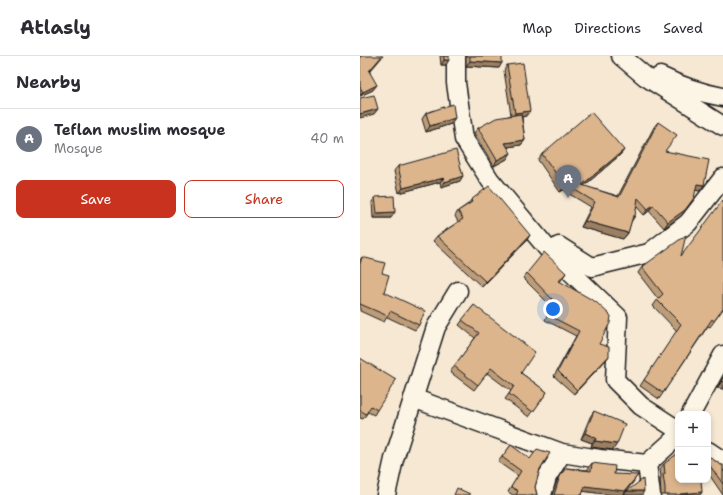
<!DOCTYPE html>
<meta charset="utf-8">
<style>
:root{--surface:#fff;--page:#f7f7f7;--text:#2b2b33;--muted:#7c7c81;--line:#e1e1e2;--accent:#c8321e}
body{margin:0;font-family:"Shantell Sans",sans-serif;background:var(--page);color:var(--text)}
.controls{position:absolute;right:12px;bottom:12px;display:grid;overflow:hidden;border-radius:8px;box-shadow:0 2px 6px #0003}
.controls button{width:36px;height:36px;display:grid;place-items:center;padding:0;border:0;border-bottom:1px solid var(--line);background:var(--surface);color:var(--text);font:20px sans-serif}
.you{position:absolute;left:193px;top:253px;width:14px;height:14px;margin:-10px;border:3px solid #fff;border-radius:50%;background:#1a73e8;box-shadow:0 0 0 6px #1a73e833}
.badge{display:grid;place-items:center;width:26px;height:26px;border-radius:50%;background:var(--accent);color:#fff;font-size:13px;font-weight:700}
.pin{position:absolute;translate:-50% -33px;filter:drop-shadow(0 1px 2px #0008)}
.pin::after{content:'';position:absolute;top:21px;width:14px;height:12px;background:inherit;clip-path:polygon(0 0,100% 0,50% 100%)}
.list{margin:0;padding:0;list-style:none}
h2{display:flex;justify-content:space-between;align-items:center;height:52px;margin:0;padding:0 16px;font-size:17px}
h2 small{font-size:13px;font-weight:400;color:var(--muted)}
.list li{display:grid;grid-template-columns:26px 1fr auto;gap:12px;align-items:center;box-sizing:border-box;height:60px;padding:0 16px;border-top:1px solid var(--line)}
.list b{display:block;font-size:15px;white-space:nowrap}
.list p{margin:0;font-size:13px;white-space:nowrap;color:var(--muted)}
.list em{font-size:13px;font-style:normal;color:var(--muted)}
.actions{display:flex;gap:8px;padding:12px 16px}
.actions a{flex:1;padding:9px 0;border:1px solid var(--accent);border-radius:8px;text-align:center;font-size:14px;color:var(--accent)}
.actions .main{background:var(--accent);color:#fff}
.map{position:relative;flex:none;width:363px;height:439px;overflow:hidden}
header{display:flex;align-items:center;gap:24px;box-sizing:border-box;height:56px;padding:0 20px;background:var(--surface);border-bottom:1px solid var(--line)}
header strong{font-size:19px}
nav{display:flex;gap:22px;margin-inline-start:auto;font-size:14px}
main{display:flex}
aside{flex:1;background:var(--surface)}
.map>svg:first-child{display:block}
</style>
<header>
<strong>Atlasly</strong>
<nav><a>Map</a><a>Directions</a><a>Saved</a></nav>
</header>
<main>
<aside>
<h2>Nearby<small></small></h2>
<ul class="list">
<li><span class="badge" style="background:#6b7280">A</span><div><b>Teflan muslim mosque</b><p>Mosque</p></div><em>40 m</em></li>
</ul>
<div class="actions"><a class="main">Save</a><a>Share</a></div>
</aside>
<div class="map">
<svg width="363" height="439" viewBox="0 0 363 439">
<rect width="100%" height="100%" fill="#f6e8d3"/>
<filter id="ink" filterUnits="userSpaceOnUse"><feTurbulence type="fractalNoise" baseFrequency=".025" numOctaves="2"/><feDisplacementMap in="SourceGraphic" scale="8" xChannelSelector="R" yChannelSelector="G"/><feConvolveMatrix kernelMatrix="1 2 1 2 8 2 1 2 1" color-interpolation-filters="sRGB"/></filter>
<g filter="url(#ink)">
<g fill="none" stroke-linecap="round" stroke-linejoin="round">
<defs>
<path id="minor" d="M96,0v27l8,56 26,41 62,74 66,63 -3,63 26,26 37,24
M261,0l25,21 77,49
M300,20c20,10 41,17 63,21
M192,198l7,-8 33,21 57,-14 39,-30 35,-45
M53,342l149,55 38,6 47,5 31,-28
M331,358l32,-59
M348,395l15,10
M287,408l4,31
M26,439l8,-36 42,-132 22,-36
M182,439l5,-18 15,-24"/>
</defs>
<!-- minor casing -->
<use href="#minor" stroke="#1c1c1c" stroke-width="21"/>
<!-- minor -->
<use href="#minor" stroke="#fcf5e5" stroke-width="18"/>
</g>
<!-- wall -->
<path fill="#bd9c79" stroke="#1c1c1c" d="M0,0l10,16 3,18 -13,6z
M80,0h9l-3,9h-5z
M106,0h36l-3,12 -33,-2z
M147,9l19,51 -4,1 3,23 -4,5 -13,2 -1,12 -13,7 -20,-33 4,-5 33,-13 -7,-44z
M66,57l25,11 -25,8 -4,-13z
M298,66l7,29 35,40 -5,-1 -5,14 -9,12 -17,12 -15,-17 -5,4 -7,-8 -6,15 -3,11 -5,6 -42,-12 10,-20 -25,-15 -1,-3 -5,3 -22,-32 4,-6 82,-4 -4,5 -36,31 34,10 36,-69z
M38,110l62,15 -19,6 -1,-5 -41,11 -5,-22z
M15,141l16,21h-18l-1,-16z
M111,144l56,40 -45,47 -49,-46 4,-5 21,-14 -3,-6 3,-5 10,-7z
M321,200l42,53 -13,18 -2,-1 -49,73 -19,-13 37,-55 -24,-25 5,-7 -20,-26 4,-6z
M2,201l20,16 2,19 35,33 -4,5 -28,-13 -3,5 -24,-11v-51z
M167,217h39l-6,9 39,62 10,12 -4,5 -31,33 -20,-18 22,-40 -31,-16 6,-14 -28,-28z
M114,249l47,68 26,19 -18,25 -24,-18 6,-8 -24,-18 -13,17 -24,-18 25,-34 -16,-13z
M0,302l17,52 -3,5 -6,-3 -5,7 -3,-1z
M363,321v12l-6,-1z
M234,355l19,39 -22,-3 1,-4 -11,-4 9,-22z
M151,389l29,24 -5,18 2,8h-24l-5,-3 10,-16 -20,-14z
M348,400l13,9h2v30l-15,-22z
M232,407l22,11 21,6 -12,15h-11l-29,-4 -1,4h-30l5,-14 9,-13 22,2v-2z
M304,408l38,28 -2,3h-39l-1,-15 1,-3 -1,-8z"/>
<!-- shaded-wall -->
<path fill="#9a7f63" stroke="#1c1c1c" d="M22,0h1l-17,20 3,-5z
M84,4h5l-3,5h-5z
M110,5l32,2 -3,5 -33,-2z
M17,29l-4,5 -13,6 3,-4z
M18,53l-4,5 -14,4v-4z
M170,55l-4,5 -15,3 4,-6z
M95,62l-4,6 -25,8 4,-6z
M165,84l-4,5 -20,3 4,-5z
M264,94l-4,5 -42,36 4,-6z
M151,97l-4,6 -13,7 3,-6z
M103,120l-3,5 -19,6 4,-5z
M84,122l-4,4 -41,11 4,-5z
M209,127l-4,6 -5,3 5,-6z
M337,128l7,1 -4,6 -7,-1z
M334,142l-13,18 -17,12 4,-6z
M293,149l-4,6 -5,4 4,-6z
M35,156l-4,6h-18l4,-5z
M273,160h2l-4,6 -3,-1z
M225,165l43,12 -5,6 -42,-12z
M170,179l-3,5 -45,47 4,-5z
M249,300l-4,5 -31,33 3,-4z
M362,325l1,1v7l-6,-1z
M225,377l11,5 -4,5 -11,-4z
M235,385l22,3 -4,6 -22,-3z
M278,419l-15,20h-11l-31,-4 4,-5z
M267,435h17l-2,4h-18z
M342,436l-2,3h-20v-1z"/>
<!-- building -->
<path fill="#dcb58d" stroke="#1c1c1c" d="M0,0h22l-13,15 8,14 -14,7 -3,-5z
M84,0h5v4h-5z
M110,0h32v7l-32,-2z
M163,7l7,48 -15,2 -8,-48z
M14,39l4,14 -18,5v-16z
M93,48l2,14 -25,8 -4,-13z
M231,56l33,38 -42,35 37,12 39,-75 19,13 -12,16 44,9 -5,25 -7,-1 -3,14 -9,12 -17,12 -15,-17 -5,4 -10,-11 -3,18h-2l-5,17 -43,-12 10,-19 -25,-15 -1,-4 -4,3 -23,-32z
M161,58l4,26 -20,3 6,10 -14,7 -19,-32 18,-10z
M96,94l7,26 -18,6 -1,-4 -41,10 -5,-22z
M129,130l41,49 -44,47 -49,-46 26,-17 -5,-8 14,-9 -1,-2z
M34,140l1,16 -18,1 -2,-16z
M363,144v109l-9,12 -2,-2 -49,74 -19,-13 37,-56 -24,-24 6,-6 -21,-27 44,-32 -5,21z
M184,196l22,21 -7,8 37,21 15,14 -1,7 -11,21 10,3v9l-32,34 -19,-19 21,-40 -31,-16 6,-14 -27,-28z
M2,201l23,6 -3,10 7,2 -5,17 41,19 -6,14 -29,-14 -2,5 -28,-12v-40z
M114,249l61,47 -14,21 26,19 -14,20 -24,-18 5,-8 -23,-18 -13,17 -24,-19 25,-33 -17,-13z
M0,302l36,22 -19,30 -6,-4 -5,8 -6,-4z
M234,355l31,13 -8,20 -22,-3 1,-3 -11,-5z
M151,389l19,14 7,-10 13,4 -10,16 -5,18 2,8h-21l2,-4 -7,-4 10,-16 -19,-14z
M318,397v27h23l1,12 -22,2v1h-15v-7l-2,-14h2l-1,-10z
M348,400l13,9h2v19l-15,-21z
M232,407l23,3 -1,8 24,1 -13,16 -40,-5 -3,9h-28l6,-19 6,-8 25,3z
M283,423l1,12h-17z
M97,432l13,6v1h-16z"/>
</g>
</svg>
<div class="controls">
<button>+</button>
<button>−</button>
</div>
<div class="you"></div>
<div class="pin badge" style="left:208px;top:142px;background:#6b7280">A</div>
</div>
</main>
